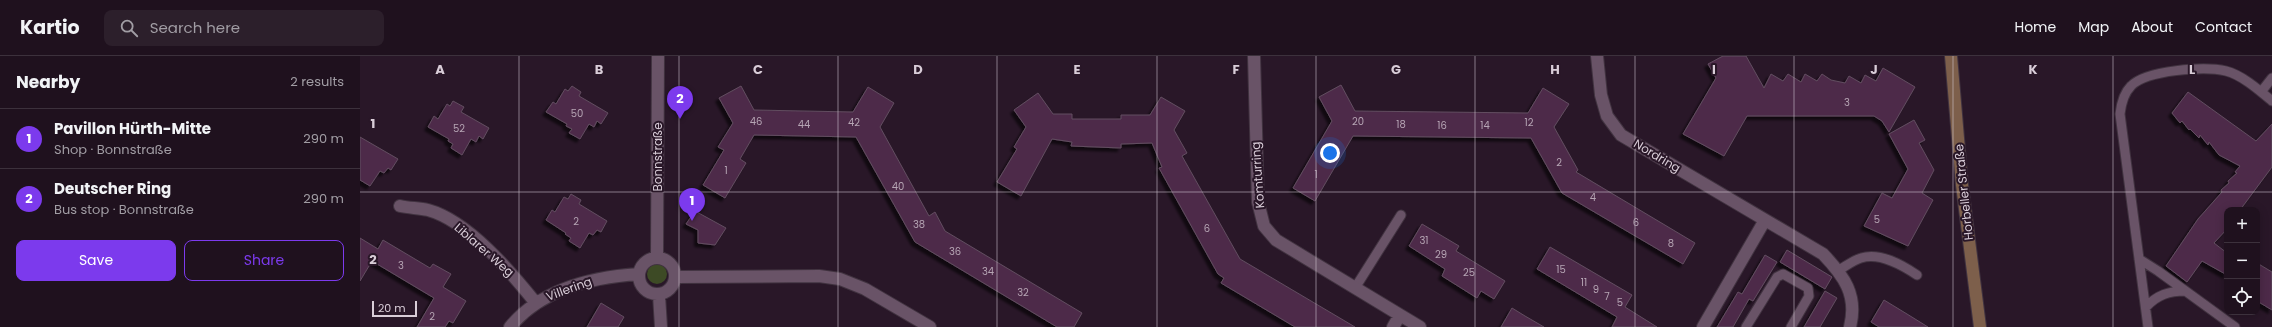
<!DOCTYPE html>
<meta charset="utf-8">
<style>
:root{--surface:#1f111e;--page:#2c1f2b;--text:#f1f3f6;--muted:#a19da4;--line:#3c313c;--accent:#7c3aed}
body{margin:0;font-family:Poppins,sans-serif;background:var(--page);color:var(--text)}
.controls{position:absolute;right:12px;bottom:12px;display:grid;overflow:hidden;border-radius:8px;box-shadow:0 2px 10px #0003}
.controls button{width:36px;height:36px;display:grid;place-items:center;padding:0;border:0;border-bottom:1px solid var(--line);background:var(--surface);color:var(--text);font:20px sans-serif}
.scale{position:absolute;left:12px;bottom:10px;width:45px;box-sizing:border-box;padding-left:4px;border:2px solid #d9cdd8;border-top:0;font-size:11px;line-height:14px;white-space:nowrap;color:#d9cdd8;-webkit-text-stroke:3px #291728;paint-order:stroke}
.you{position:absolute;left:970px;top:97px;width:14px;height:14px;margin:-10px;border:3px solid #fff;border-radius:50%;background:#1a73e8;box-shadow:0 0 0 6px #1a73e833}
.badge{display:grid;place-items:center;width:26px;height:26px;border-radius:50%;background:var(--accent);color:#fff;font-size:13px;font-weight:700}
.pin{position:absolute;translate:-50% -33px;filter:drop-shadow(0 1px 2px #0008)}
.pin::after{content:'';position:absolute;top:21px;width:14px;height:12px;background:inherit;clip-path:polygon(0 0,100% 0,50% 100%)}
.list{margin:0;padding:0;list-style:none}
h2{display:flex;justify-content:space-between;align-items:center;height:52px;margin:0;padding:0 16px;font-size:17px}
h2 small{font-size:13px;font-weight:400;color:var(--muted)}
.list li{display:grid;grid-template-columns:26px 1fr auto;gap:12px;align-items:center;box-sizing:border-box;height:60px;padding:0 16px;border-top:1px solid var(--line)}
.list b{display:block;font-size:15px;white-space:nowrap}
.list p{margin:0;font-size:13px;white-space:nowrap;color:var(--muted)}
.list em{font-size:13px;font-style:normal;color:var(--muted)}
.actions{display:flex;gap:8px;padding:12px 16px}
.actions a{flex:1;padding:9px 0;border:1px solid var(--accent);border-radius:8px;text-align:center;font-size:14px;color:var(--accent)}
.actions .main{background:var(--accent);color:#fff}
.icon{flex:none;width:22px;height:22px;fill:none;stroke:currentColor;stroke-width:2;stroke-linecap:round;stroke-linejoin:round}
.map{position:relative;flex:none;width:1912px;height:271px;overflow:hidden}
header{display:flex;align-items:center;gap:24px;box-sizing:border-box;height:56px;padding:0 20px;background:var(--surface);border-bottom:1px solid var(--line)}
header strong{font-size:19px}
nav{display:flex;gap:22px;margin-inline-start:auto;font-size:14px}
.search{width:280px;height:36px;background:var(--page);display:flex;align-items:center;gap:10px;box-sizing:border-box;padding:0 14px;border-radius:8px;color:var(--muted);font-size:15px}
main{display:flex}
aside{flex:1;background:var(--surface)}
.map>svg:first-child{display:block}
</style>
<header>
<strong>Kartio</strong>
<div class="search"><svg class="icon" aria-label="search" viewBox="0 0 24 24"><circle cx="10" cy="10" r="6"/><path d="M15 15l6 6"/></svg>Search here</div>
<nav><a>Home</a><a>Map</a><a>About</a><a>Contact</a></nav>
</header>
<main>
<aside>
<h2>Nearby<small>2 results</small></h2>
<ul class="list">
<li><span class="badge">1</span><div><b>Pavillon Hürth-Mitte</b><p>Shop · Bonnstraße</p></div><em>290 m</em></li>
<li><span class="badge">2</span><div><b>Deutscher Ring</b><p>Bus stop · Bonnstraße</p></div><em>290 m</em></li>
</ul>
<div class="actions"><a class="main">Save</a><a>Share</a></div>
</aside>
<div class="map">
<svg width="1912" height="271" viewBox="0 0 1912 271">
<defs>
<filter id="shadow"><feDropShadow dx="-3.5" dy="3.5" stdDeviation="1" flood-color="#0009"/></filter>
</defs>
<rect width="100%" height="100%" fill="#291728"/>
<!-- green -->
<path fill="#3d4a25" d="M287 218a10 10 0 1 1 20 0a10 10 0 1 1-20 0Z"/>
<!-- building -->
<path fill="#4d2c4a" stroke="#624d60" filter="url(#shadow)" d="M1363,0h23l18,32 7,-14 12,7 5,-7 13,8 4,-8 12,7 5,-7 9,6 14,3 4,-7 12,7 4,-8 11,6 7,-13 32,19 -26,45 -7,-11 -8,-5h-127l-23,40 -41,-22 33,-56 -8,-14z
M981,29l14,26 173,2 15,-25 26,16 -15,23 24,43 -2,2 119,71 -12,21 -121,-71 -31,-55 -178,-2 -38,65 -22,-13 39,-67 -13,-24z
M212,30l9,6 -2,4 29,17 -7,11 -4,-3 -3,6 -5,-3 -9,15 -11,-6 3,-4 -6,-3 1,-2 -21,-12 7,-10 3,2 9,-15 3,2z
M381,30l13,24 99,2 15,-25 26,16 -14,24 49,89 6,-4 10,19 137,82 -8,14h-17l-142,-85 -59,-105 -102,-2 -14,24 6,4 -21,35 -22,-13 21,-35 -6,-3 15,-24 -14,-25z
M1828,36l68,49 16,-17v43l-32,43h-13v19l-13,14 13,10v22l-25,-14 -15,21 -21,-16 32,-47 24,-27 -1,-2 8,-7 -1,-2 9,-8 -2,-1 5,-6 -21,-11 -10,-13 -1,3 -8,-10 -1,3 -9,-9 -1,1 -7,-9 -2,2 -8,-10z
M678,37l15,21h19v5h49v-4h29l11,-18 24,14 -11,19 13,23 -5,3 58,103 115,68h-60l-74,-44 3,-5 -6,-4 -59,-106 3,-1 -10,-24 -31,1v4l-50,-2 1,-4 -20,-3 -31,57 -24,-14 20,-33 -3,-2 12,-20 -12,-17z
M93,45l11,6 -3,5 28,16 -6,11 -4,-3 -3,6 -5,-3 -9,16 -11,-7 2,-4 -5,-3 1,-2 -21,-12 6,-11 4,3 9,-15 3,2z
M1554,64l11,20 -6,3 15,27 -12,23 11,7 -25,46 -44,-20 18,-33 10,5 16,-29 -19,-35z
M0,81l38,22 -7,11 -3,-2 -4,5 -4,-2 -10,15 -10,-6z
M211,138l10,6 -2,4 28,17 -6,11 -4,-2 -4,5 -4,-2 -9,15 -11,-7 2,-3 -6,-4 1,-1 -20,-13 6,-10 3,2 9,-15 4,2z
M335,155l31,17 -11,17 -17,-2v-13l-12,-6z
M1062,168l37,22 -3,5 49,30 -11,18 -13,-8 -4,7 -35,-22 3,-7 -36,-23z
M0,182l18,11 5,-9 47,28 3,-4 18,10 -8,13 23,14 -13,22 -4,-2 -4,6h-28l17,-29 -62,-37 -12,20z
M1190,191l82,48 -7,12 32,20h-45l5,-10 -80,-48z
M1427,194l45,27 -7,12 -45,-27z
M1405,199l12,7 -24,39 -4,-2 -16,28h-16l21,-35 4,2z
M1897,207l15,9v38l-15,-9z
M1465,235l12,7 -10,17 -7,12h-16z
M1524,244l23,14 21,13h-49l-8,-5z
M241,247l23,14 -6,10h-31z
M1152,252l13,8 19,11h-43z"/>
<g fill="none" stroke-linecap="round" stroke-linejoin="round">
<defs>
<path id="lane" d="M1901,36l11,-14
M1779,203l19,12 77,56
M1479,214c7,-4 15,-10 22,-12 19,-6 41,7 56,17
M995,232l46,-73
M1786,251c11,-12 23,-16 39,-16
M1386,271l31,-50 6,-3 25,14 1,8 -18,31
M1788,271l-28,-213c1,-9 4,-21 11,-28 15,-16 74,-20 95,-15 16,4 33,19 46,30"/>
<path id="street" d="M894,0l4,146 6,24 12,14 124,75
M1237,0l4,39 6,21 14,19 202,119c21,22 35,41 27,73
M40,150c9,2 19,2 28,4 40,11 82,61 107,92
M279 220a18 18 0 1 1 36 0a18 18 0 1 1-36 0Z
M297,202l1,-202
M316,221l143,-1 21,3 25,10 65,38
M299,239l2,32
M150,271c31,-38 82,-50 129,-53
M1033,271l7,-12 20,12
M1343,271l62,-107"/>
<path id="secondary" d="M1591,0l11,129 18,142"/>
</defs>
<!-- lane casing -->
<use href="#lane" stroke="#413340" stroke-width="11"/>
<!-- street casing -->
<use href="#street" stroke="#413340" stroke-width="14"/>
<!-- secondary casing -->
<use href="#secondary" stroke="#413340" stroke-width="14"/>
<!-- lane -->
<use href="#lane" stroke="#695367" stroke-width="9"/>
<!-- street -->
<use href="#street" stroke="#695367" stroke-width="12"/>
<!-- secondary -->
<use href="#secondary" stroke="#7d5f4b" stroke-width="12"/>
</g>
<!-- grid -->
<path fill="none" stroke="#d9cdd8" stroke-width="1" stroke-opacity="0.55" d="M159,0v271M319,0v271M478,0v271M637,0v271M797,0v271M956,0v271M1115,0v271M1275,0v271M1434,0v271M1593,0v271M1753,0v271M0,136h1912"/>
<g text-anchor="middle" stroke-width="4" stroke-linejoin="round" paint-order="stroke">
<!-- number labels -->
<g font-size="10" fill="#b6a5b4">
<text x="1487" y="50">3</text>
<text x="217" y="61">50</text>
<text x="396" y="69">46</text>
<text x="998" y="69">20</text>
<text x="494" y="70">42</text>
<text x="1169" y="70">12</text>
<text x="444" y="72">44</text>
<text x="1041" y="72">18</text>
<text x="1082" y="73">16</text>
<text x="1125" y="73">14</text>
<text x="99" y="76">52</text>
<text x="1199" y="110">2</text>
<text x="366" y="118">1</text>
<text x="956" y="122">1</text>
<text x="538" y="134">40</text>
<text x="1233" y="145">4</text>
<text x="1517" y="167">5</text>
<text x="216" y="169">2</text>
<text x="1276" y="170">6</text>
<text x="559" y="172">38</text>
<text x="847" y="176">6</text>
<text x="1064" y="188">31</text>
<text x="1311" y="191">8</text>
<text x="595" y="199">36</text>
<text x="1081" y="202">29</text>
<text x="41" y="213">3</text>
<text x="1201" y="217">15</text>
<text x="628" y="219">34</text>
<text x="1109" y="220">25</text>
<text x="1224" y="230">11</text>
<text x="1236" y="237">9</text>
<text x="663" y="240">32</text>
<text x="1247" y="244">7</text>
<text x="1260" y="250">5</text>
<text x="72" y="264">2</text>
</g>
<!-- street labels -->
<g font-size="12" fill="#d9cdd8" stroke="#291728">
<text transform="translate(1297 100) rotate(31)" y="4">Nordring</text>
<text transform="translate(298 101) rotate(-90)" y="4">Bonnstraße</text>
<text transform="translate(898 119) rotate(-94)" y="4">Komturring</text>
<text transform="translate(1604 136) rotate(-96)" y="4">Horbeller Straße</text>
<text transform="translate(124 194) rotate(41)" y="4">Liblarer Weg</text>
<text transform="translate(209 233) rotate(-20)" y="4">Villering</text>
</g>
</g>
<g font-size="13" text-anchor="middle" font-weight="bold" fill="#d9cdd8" stroke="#291728" stroke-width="4" stroke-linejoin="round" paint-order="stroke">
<text x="80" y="18">A</text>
<text x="239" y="18">B</text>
<text x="398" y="18">C</text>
<text x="558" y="18">D</text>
<text x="717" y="18">E</text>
<text x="876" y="18">F</text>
<text x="1036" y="18">G</text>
<text x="1195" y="18">H</text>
<text x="1354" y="18">I</text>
<text x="1514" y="18">J</text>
<text x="1673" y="18">K</text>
<text x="1832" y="18">L</text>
<text x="13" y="72">1</text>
<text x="13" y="208">2</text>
</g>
</svg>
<div class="controls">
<button>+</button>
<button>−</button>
<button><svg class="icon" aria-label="locate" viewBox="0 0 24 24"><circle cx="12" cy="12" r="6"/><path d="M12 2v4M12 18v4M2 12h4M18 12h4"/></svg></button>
</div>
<div class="scale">20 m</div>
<div class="you"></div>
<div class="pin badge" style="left:332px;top:165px">1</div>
<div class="pin badge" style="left:320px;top:63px">2</div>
</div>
</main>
